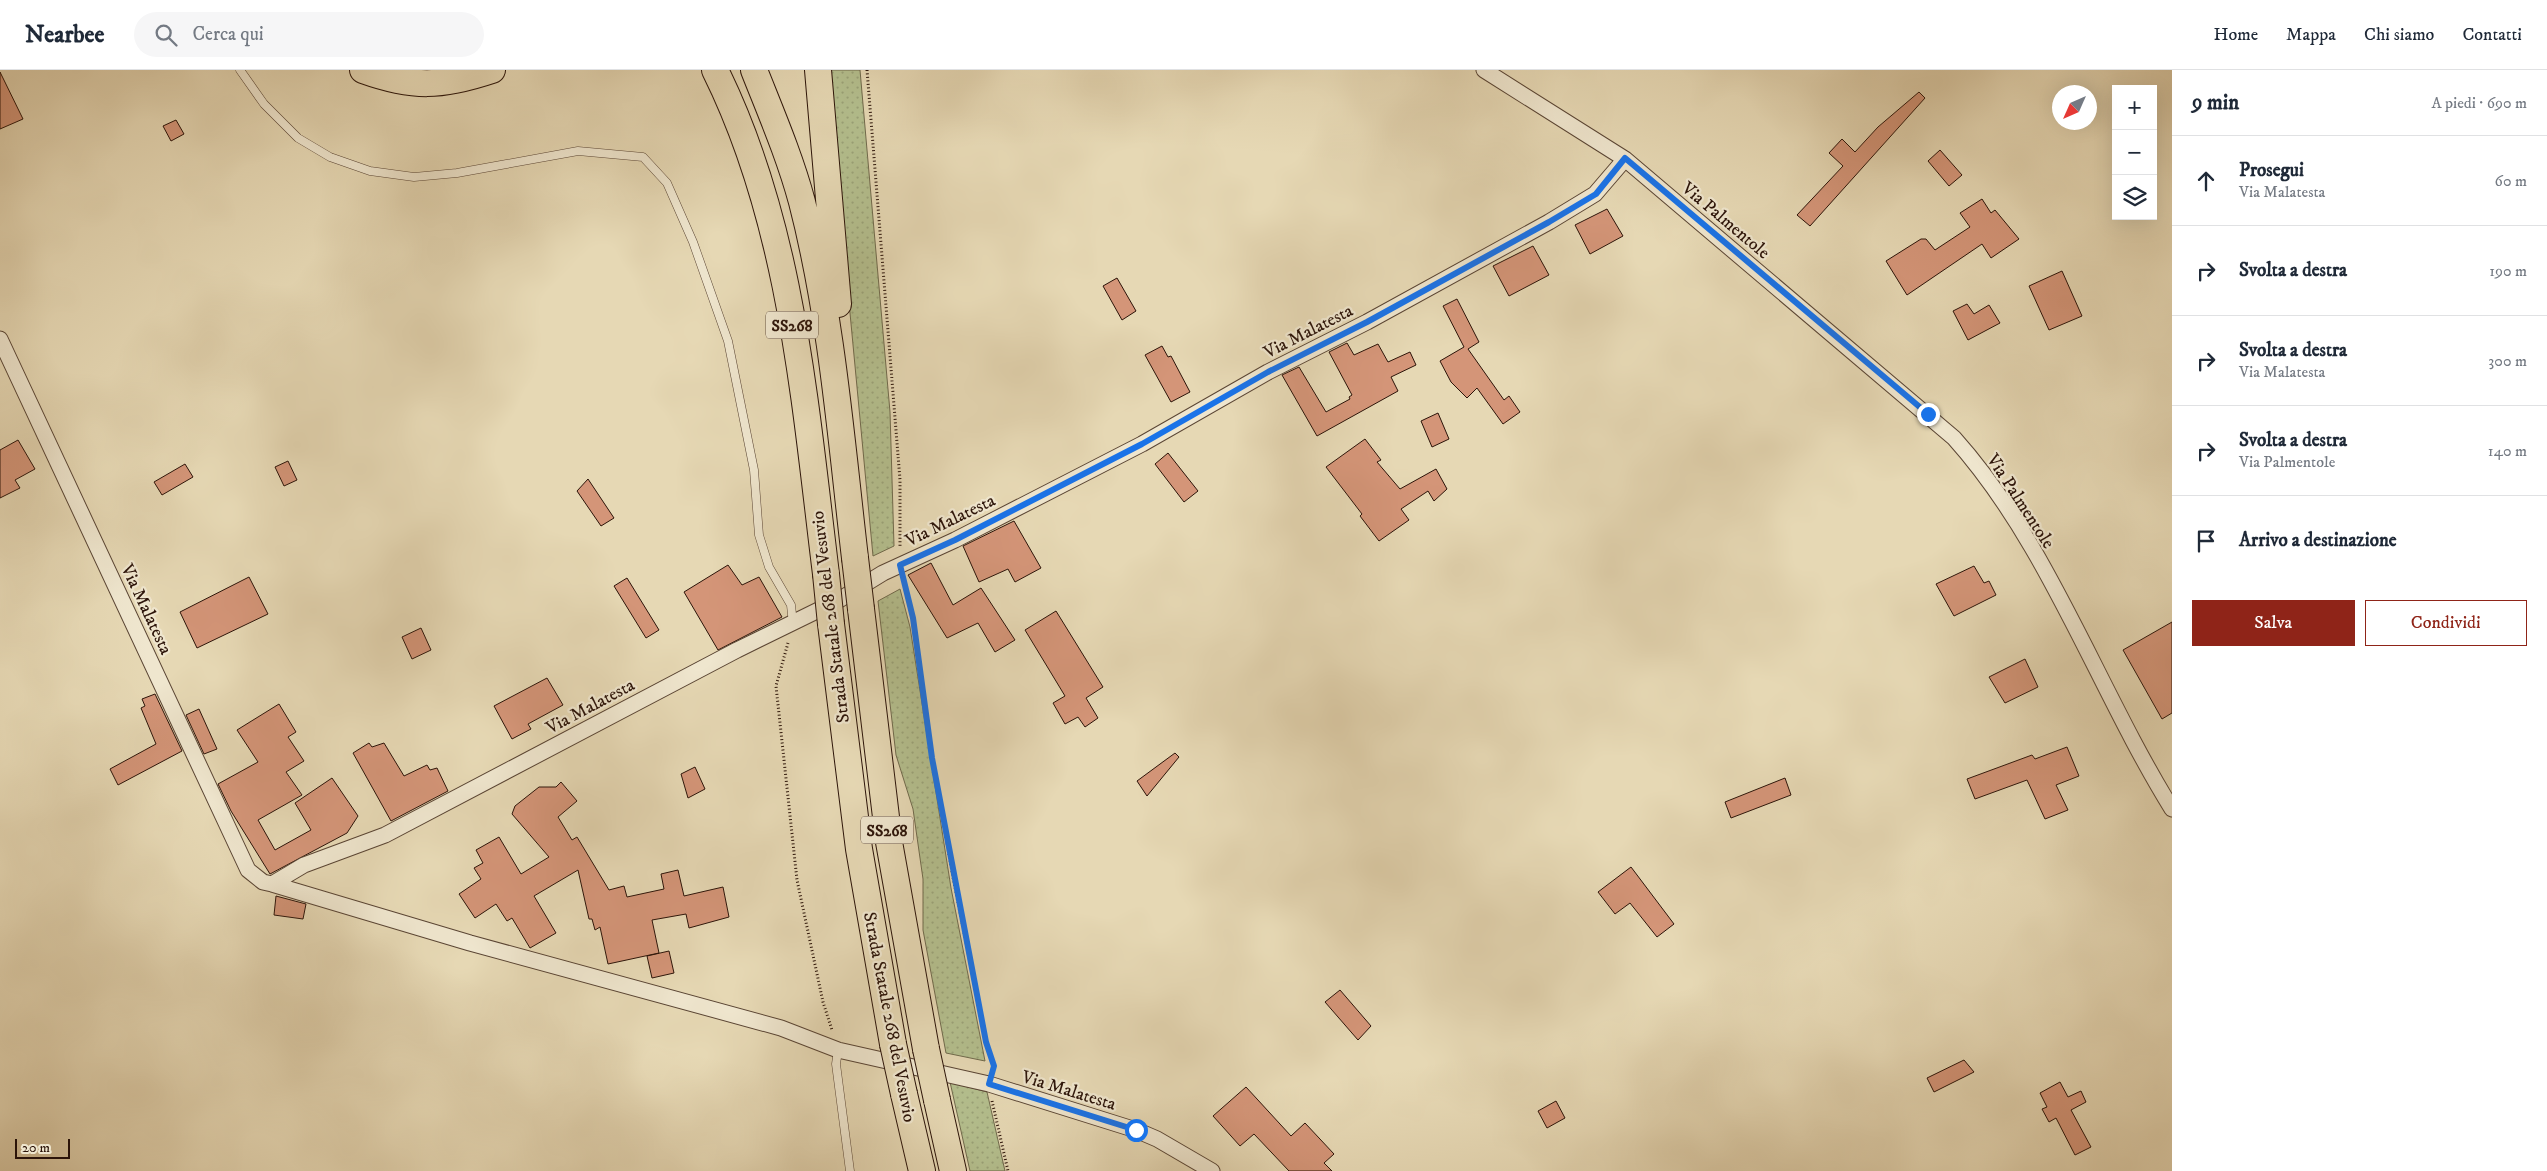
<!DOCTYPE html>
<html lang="it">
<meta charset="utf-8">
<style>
:root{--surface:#fff;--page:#f6f6f7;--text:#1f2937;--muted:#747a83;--line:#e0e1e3;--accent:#8f2418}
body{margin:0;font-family:"IM FELL DW Pica",serif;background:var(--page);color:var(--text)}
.controls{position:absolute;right:15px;top:15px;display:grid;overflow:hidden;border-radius:0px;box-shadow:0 5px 20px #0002}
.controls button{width:45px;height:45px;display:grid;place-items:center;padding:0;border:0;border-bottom:1px solid var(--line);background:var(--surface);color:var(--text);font:25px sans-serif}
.compass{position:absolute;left:2052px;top:15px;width:45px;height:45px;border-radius:50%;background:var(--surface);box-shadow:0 5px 20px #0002;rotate:225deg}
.scale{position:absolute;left:15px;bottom:12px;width:55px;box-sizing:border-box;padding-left:5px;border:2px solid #2c1409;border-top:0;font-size:14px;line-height:18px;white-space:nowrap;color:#2c1409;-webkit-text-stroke:4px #efe6ce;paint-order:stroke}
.stop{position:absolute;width:15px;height:15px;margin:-11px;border:4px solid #1a73e8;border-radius:50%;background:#fff}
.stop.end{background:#1a73e8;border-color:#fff;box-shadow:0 1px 5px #0008}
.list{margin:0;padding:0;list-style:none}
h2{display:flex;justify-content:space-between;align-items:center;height:65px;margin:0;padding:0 20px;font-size:21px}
h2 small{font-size:16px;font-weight:400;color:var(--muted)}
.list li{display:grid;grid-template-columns:32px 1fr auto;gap:15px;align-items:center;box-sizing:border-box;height:90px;padding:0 20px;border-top:1px solid var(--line)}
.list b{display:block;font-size:19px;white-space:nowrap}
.list p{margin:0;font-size:16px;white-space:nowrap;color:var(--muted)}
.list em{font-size:16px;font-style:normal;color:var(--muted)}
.actions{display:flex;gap:10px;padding:15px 20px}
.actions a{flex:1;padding:11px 0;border:1px solid var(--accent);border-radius:0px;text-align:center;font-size:18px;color:var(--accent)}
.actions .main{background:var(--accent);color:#fff}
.icon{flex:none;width:28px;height:28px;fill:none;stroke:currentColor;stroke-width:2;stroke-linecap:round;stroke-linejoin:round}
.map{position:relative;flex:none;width:2172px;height:1101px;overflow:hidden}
header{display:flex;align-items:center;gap:30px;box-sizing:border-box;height:70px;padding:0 25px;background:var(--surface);border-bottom:1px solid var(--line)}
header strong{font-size:24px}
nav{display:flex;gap:28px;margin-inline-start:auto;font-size:18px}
.search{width:350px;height:45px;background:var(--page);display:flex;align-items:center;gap:12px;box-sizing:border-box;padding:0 18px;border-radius:28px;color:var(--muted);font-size:19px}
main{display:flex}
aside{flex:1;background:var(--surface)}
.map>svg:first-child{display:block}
</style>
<header>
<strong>Nearbee</strong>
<div class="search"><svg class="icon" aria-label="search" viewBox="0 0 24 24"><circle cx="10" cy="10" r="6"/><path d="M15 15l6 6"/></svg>Cerca qui</div>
<nav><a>Home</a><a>Mappa</a><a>Chi siamo</a><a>Contatti</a></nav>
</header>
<main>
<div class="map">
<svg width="2172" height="1101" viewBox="0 0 2172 1101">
<defs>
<pattern id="grass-dots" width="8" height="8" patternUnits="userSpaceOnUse" patternTransform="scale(1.25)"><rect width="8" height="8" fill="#b4bf8e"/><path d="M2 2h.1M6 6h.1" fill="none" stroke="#9ba379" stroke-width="1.8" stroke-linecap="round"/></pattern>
</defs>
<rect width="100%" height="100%" fill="#e6d8b4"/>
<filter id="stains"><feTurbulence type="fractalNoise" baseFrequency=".004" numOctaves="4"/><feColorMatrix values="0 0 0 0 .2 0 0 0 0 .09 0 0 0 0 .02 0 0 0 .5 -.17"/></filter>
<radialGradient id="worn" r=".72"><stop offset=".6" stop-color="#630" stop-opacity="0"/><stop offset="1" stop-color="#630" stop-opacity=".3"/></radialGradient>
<!-- grass -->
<path fill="url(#grass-dots)" stroke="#706a4c" d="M827,0h33l30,342 4,134 -21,10z
M900,519l10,38 41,261 34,173 -39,-8 -23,-123v-51l-10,-70 -17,-54 -18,-154z
M950,1012l37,10 18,79h-35z"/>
<!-- building -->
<path fill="#d49578" stroke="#2c1409" d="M0,2l23,47 -23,10z
M1919,22l6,6 -115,128 -13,-11 46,-49 -14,-13 13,-14 13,13 23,-25z
M176,50l8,14 -13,7 -8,-15z
M1940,80l22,25 -13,11 -21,-25z
M1982,129l9,14 4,-3 24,29 -28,19 -9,-14 -75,51 -21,-34 35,-22h5l9,11 35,-23 -10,-14z
M1607,139l16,27 -33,18 -15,-29z
M1533,176l16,29 -40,21 -16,-30z
M2062,201l20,45 -33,14 -20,-44z
M1117,208l19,33 -14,9 -19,-34z
M1457,229l22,43 -11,7 36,51 5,-4 11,16 -17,12 -26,-36 -10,10 -16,-16 -11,-21 24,-14 -21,-41z
M1967,234l7,10 15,-9 11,18 -32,17 -15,-29z
M1347,273l7,12 24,-11 10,18 22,-10 6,13 -25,12 7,14 -81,45 -35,-61 17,-8 27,45 24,-13 -1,-2 3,-2 -23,-43z
M1162,276l6,11 3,-1 19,36 -19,10 -26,-47z
M1438,343l11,26 -17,8 -11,-26z
M1365,369l16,21 -4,2 23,27 36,-20 11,20 -13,12 -6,-10 -27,18 8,11 -30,21 -19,-25 2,-2 -36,-47z
M18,370l17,29 -20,11 5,8 -20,10v-48z
M1168,383l30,38 -14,11 -29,-38z
M288,391l9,19 -13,6 -9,-19z
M185,394l8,13 -31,18 -8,-13z
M588,409l26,39 -13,8 -24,-35z
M1014,451l27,47 -26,14 -7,-13 -29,13 -16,-36z
M931,493l22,42 28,-17 34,52 -20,12 -17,-29 -31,15 -39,-63z
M728,495l14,20 17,-8 23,40 -64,33 -34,-58z
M1974,496l10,17 5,-2 7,14 -42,21 -18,-32z
M249,507l19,37 -71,34 -17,-36z
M627,508l32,52 -13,8 -32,-52z
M1056,541l47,76 -17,11 12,20 -13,9 -7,-10 -13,7 -12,-21 12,-7 -40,-66z
M2172,552v91l-10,6 -39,-69z
M421,558l10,22 -19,9 -10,-22z
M2025,589l13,28 -33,16 -16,-26z
M547,608l16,27 -35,19 3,5 -19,10 -18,-33z
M155,624l27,57 -64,34 -8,-16 46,-25 -15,-36 4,-2 -3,-7z
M279,634l17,28 -8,5 16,24 -18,11 16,23 -44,25 17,30 36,-20 -16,-27 37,-25 26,38 -11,17 -77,41 -39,-63 -13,-27 40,-22 -21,-32z
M199,639l18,40 -13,5 -18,-39z
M369,673l3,4 12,-4 20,33 23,-11 3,5 7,-2 11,23 -57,30 -38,-68z
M2067,677l12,29 -23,9 12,25 -23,9 -18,-39 -52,19 -8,-20 65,-24 3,4z
M1175,683l4,4 -32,39 -10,-15z
M695,697l10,22 -17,9 -7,-24z
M1785,708l6,17 -60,23 -6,-16z
M561,712l16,19 -19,16 14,23 5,-3 32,53 15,-4 3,11 37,-8 -3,-15 17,-4 6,26 39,-9 6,30 -40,11 -3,-14 -34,6 7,33 -51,11 -8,-37 -5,3 -3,-11h-3l-11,-49 -44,26 22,37 -26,15 -18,-30 -5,3 -11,-17 -21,14 -16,-24 22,-15 -7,-11 9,-5 -7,-13 23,-13 22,37 28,-17 -37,-43 3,-8 24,-19h17z
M1631,797l43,57 -17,13 -27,-34 -15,11 -17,-22z
M276,826l30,8 -3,15 -29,-4z
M669,881l5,22 -22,5 -5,-22z
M1340,920l31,36 -13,14 -33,-38z
M1964,990l10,12 -40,20 -7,-14z
M2060,1012l8,15 13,-6 5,11 -15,8 20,37 -16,8 -19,-37 -7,4 -7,-13 5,-2 -7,-14z
M1246,1017l45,49 14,-13 29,31 -10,9 8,8h-43l-35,-37 -14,12 -27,-30z
M1556,1031l9,17 -18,10 -9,-17z"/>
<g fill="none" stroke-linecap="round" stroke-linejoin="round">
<defs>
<path id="lane" d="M240,0l24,34 34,34 32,19 40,14 44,6 43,-4 121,-22 65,6 24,26 26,59 35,99 26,129 5,65 10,32 22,38 2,19
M838,980l-2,14 14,107"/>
<path id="street" d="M1484,0l141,89 329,279c95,106 143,250 218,371
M0,269l248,531 15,12 9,2 32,-19 81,-30 352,-185 102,-50 44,-27 72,-33 187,-96 126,-72 99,-50 182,-100 46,-28 30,-35
M272,814l198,59 311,85 57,22 151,34 147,46 21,9 55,32"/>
<path id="highway" d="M363,0c50,18 78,17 129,0
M715,0c77,155 90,335 111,504
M754,0c17,43 36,87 48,132 30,116 39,237 53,356
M818,0l20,234
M861,539l28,233 37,207
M831,554l28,225 34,195
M904,1024l18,77
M937,1030l16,71"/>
</defs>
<!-- lane casing -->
<use href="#lane" stroke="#5a4534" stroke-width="9"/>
<!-- street casing -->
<use href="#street" stroke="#5a4534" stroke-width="17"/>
<!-- highway casing -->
<use href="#highway" stroke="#2c1409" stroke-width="28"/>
<!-- path -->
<path stroke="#2c1409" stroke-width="3" stroke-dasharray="1 2.5" stroke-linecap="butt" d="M867,0l33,410v68
M904,511l9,37 19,140 21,119 33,165 8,26
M788,573l-12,43 21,194 26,122 9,28
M992,1031l16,70"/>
<!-- lane -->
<use href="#lane" stroke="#efe6ce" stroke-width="8"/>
<!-- street -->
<use href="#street" stroke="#efe6ce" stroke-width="15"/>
<!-- highway -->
<use href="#highway" stroke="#e6d8b4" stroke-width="26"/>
<defs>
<path id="highway-bridge" d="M855,488l6,51
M826,504l5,50
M893,974l11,50
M926,979l11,51"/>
</defs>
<!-- highway-bridge casing -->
<use href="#highway-bridge" stroke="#2c1409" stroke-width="28" stroke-linecap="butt"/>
<!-- highway-bridge -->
<use href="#highway-bridge" stroke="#e6d8b4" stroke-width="26"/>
</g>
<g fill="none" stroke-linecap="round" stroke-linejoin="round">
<!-- route -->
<path stroke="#1a73e8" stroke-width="6" d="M1136,1060l-147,-46 5,-18 -8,-24 -54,-284 -19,-140 -13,-53 55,-25 187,-96 126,-72 99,-50 182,-100 47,-28 29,-36 303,256"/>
</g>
<g text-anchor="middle" stroke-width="4.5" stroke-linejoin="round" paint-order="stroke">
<!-- shield labels -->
<g fill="#efe6ce" stroke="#665344" stroke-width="1">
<rect x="766" y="241.5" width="52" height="27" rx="4"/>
<rect x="861" y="746.5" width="52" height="27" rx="4"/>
</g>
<g font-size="16" font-weight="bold" fill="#2c1409">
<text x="792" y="261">SS268</text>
<text x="887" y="766">SS268</text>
</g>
<!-- street labels -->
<g font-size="18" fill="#2c1409" stroke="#efe6ce">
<text transform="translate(1726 150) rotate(40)" y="6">Via Palmentole</text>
<text transform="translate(1308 261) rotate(-27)" y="6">Via Malatesta</text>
<text transform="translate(2021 431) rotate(57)" y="6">Via Palmentole</text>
<text transform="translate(950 450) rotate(-26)" y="6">Via Malatesta</text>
<text transform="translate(147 539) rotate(65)" y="6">Via Malatesta</text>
<text transform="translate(830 547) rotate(-97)" y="6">Strada Statale 268 del Vesuvio</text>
<text transform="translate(590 636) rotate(-28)" y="6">Via Malatesta</text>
<text transform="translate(890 947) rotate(79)" y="6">Strada Statale 268 del Vesuvio</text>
<text transform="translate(1069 1020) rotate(17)" y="6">Via Malatesta</text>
</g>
</g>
<rect width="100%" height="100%" filter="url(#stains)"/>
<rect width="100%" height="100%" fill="url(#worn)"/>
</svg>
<div class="controls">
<button>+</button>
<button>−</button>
<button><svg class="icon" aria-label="layers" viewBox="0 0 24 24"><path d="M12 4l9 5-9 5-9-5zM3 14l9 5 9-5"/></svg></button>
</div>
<svg class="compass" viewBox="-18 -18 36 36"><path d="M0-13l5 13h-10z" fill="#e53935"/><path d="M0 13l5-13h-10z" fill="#747a83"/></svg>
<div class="scale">20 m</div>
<div class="stop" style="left:1136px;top:1060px"></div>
<div class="stop end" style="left:1928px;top:344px"></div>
</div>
<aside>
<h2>9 min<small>A piedi · 690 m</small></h2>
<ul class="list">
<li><svg class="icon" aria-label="ahead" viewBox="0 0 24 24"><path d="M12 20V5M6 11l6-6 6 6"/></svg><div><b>Prosegui</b><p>Via Malatesta</p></div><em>60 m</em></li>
<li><svg class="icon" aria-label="right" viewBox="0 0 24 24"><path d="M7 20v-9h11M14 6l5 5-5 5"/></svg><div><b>Svolta a destra</b></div><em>190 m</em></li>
<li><svg class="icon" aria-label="right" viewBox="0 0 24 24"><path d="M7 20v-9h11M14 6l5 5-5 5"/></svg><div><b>Svolta a destra</b><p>Via Malatesta</p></div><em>300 m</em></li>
<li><svg class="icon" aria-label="right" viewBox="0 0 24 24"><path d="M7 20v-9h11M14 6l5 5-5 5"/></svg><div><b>Svolta a destra</b><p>Via Palmentole</p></div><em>140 m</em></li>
<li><svg class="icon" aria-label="arrive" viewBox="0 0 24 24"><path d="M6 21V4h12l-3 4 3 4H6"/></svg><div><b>Arrivo a destinazione</b></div></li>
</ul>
<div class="actions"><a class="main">Salva</a><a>Condividi</a></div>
</aside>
</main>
